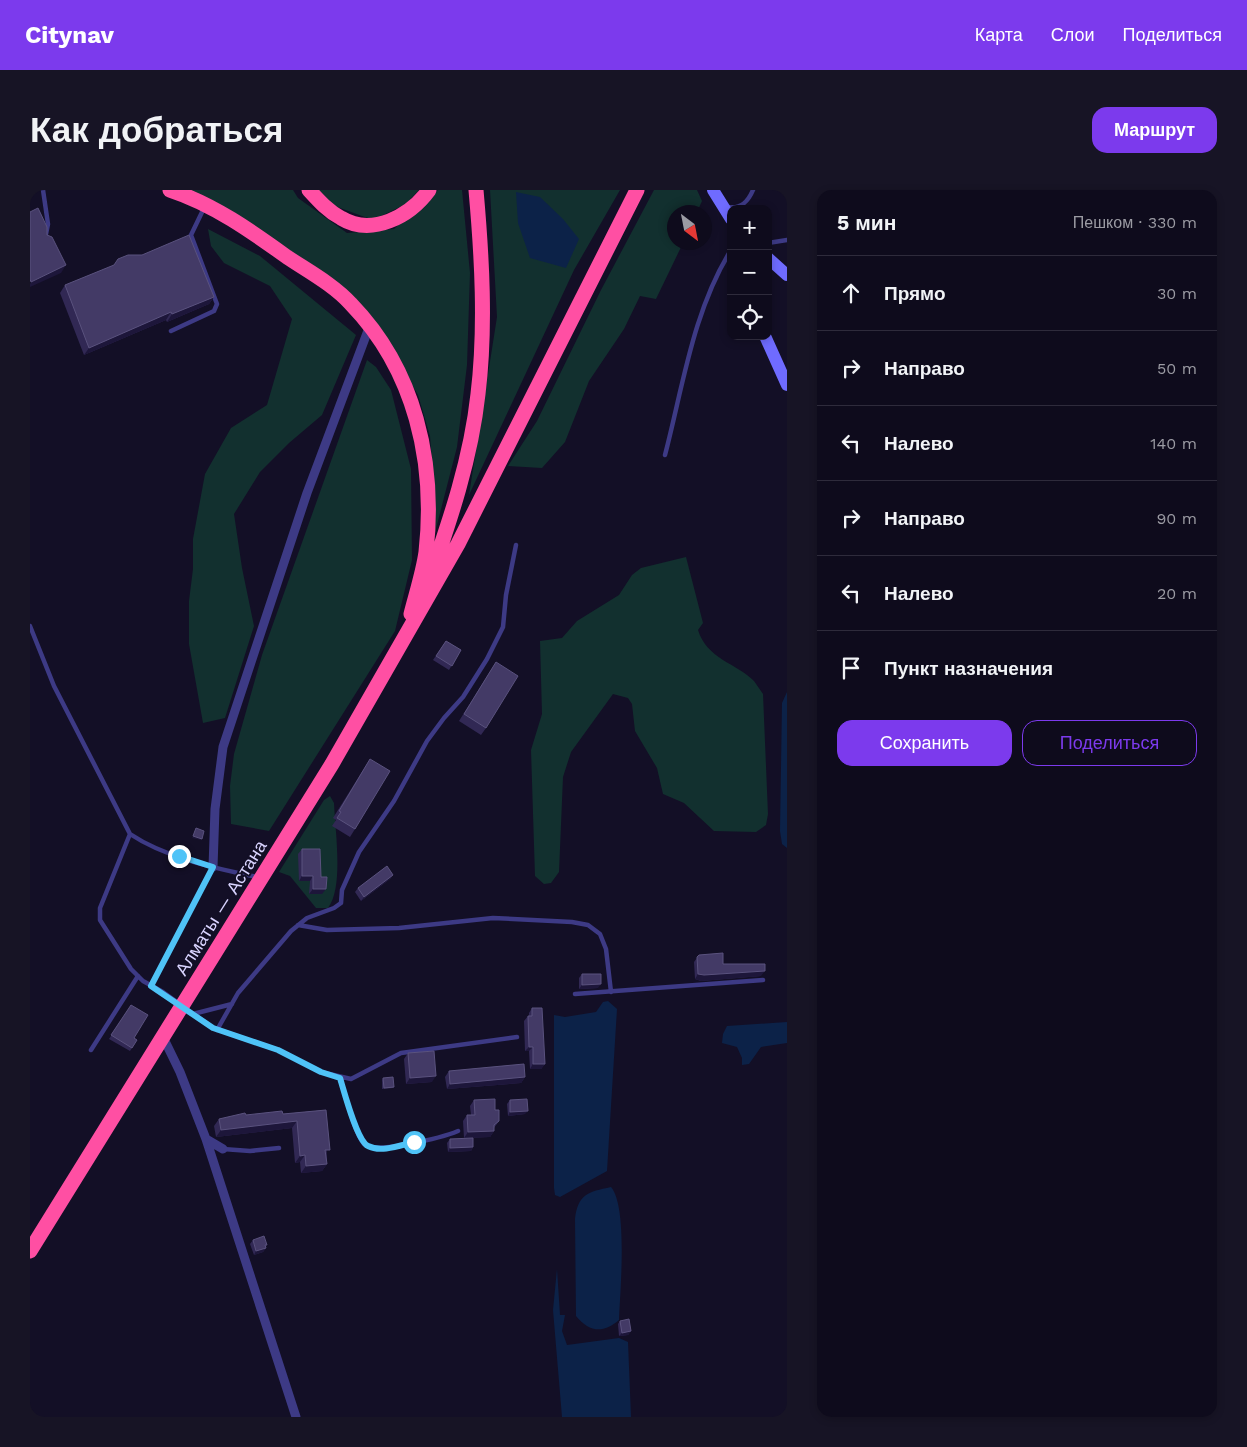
<!DOCTYPE html>
<html lang="ru">
<meta charset="utf-8">
<style>
:root{--surface:#0e0b1c;--page:#171425;--text:#f1f3f6;--muted:#9b9ba3;--line:#2e2b3b;--accent:#7c3aed}
body{margin:0;font-family:"Work Sans",sans-serif;background:var(--page);color:var(--text)}
.controls{position:absolute;right:15px;top:15px;display:grid;overflow:hidden;border-radius:10px;box-shadow:0 2px 8px #0003}
.controls button{width:45px;height:45px;display:grid;place-items:center;padding:0;border:0;border-bottom:1px solid var(--line);background:var(--surface);color:var(--text);font:25px sans-serif}
.compass{position:absolute;left:637px;top:15px;width:45px;height:45px;border-radius:50%;background:var(--surface);box-shadow:0 2px 8px #0003;rotate:148deg}
.stop{position:absolute;width:15px;height:15px;margin:-11px;border:4px solid #4fc3f7;border-radius:50%;background:#fff}
.stop.end{background:#4fc3f7;border-color:#fff;box-shadow:0 1px 5px #0008}
.list{margin:0;padding:0;list-style:none}
h2{display:flex;justify-content:space-between;align-items:center;height:65px;margin:0;padding:0 20px;font-size:21px}
h2 small{font-size:16px;font-weight:400;color:var(--muted)}
.list li{display:grid;grid-template-columns:32px 1fr auto;gap:15px;align-items:center;box-sizing:border-box;height:75px;padding:0 20px;border-top:1px solid var(--line)}
.list b{display:block;font-size:19px;white-space:nowrap}
.list em{font-size:16px;font-style:normal;color:var(--muted)}
.actions{display:flex;gap:10px;padding:15px 20px}
.actions a{flex:1;padding:11px 0;border:1px solid var(--accent);border-radius:15px;text-align:center;font-size:18px;color:var(--accent)}
.actions .main{background:var(--accent);color:#fff}
.icon{flex:none;width:28px;height:28px;fill:none;stroke:currentColor;stroke-width:2;stroke-linecap:round;stroke-linejoin:round}
.map{position:relative;flex:none;width:757px;height:1227px;overflow:hidden;border-radius:15px}
header{display:flex;align-items:center;gap:30px;box-sizing:border-box;height:70px;padding:0 25px;background:var(--accent);color:#fff}
header strong{font-size:24px}
nav{display:flex;gap:28px;margin-inline-start:auto;font-size:18px}
.intro{display:flex;align-items:center;justify-content:space-between;box-sizing:border-box;height:120px;padding:0 30px}
h1{margin:0;font-size:35px}
.button{padding:12px 22px;border-radius:15px;background:var(--accent);color:#fff;font-size:18px;font-weight:700}
main{display:flex;gap:30px;padding:0 30px}
aside{flex:1;background:var(--surface);border-radius:15px;box-shadow:0 2px 8px #0003}
.map>svg:first-child{display:block}
</style>
<header>
<strong>Citynav</strong>
<nav><a>Карта</a><a>Слои</a><a>Поделиться</a></nav>
</header>
<div class="intro"><h1>Как добраться</h1><a class="button">Маршрут</a></div>
<main>
<div class="map">
<svg width="757" height="1227" viewBox="0 0 757 1227">
<rect width="100%" height="100%" fill="#130f26"/>
<!-- green -->
<path fill="#12302f" d="M154,0h109l5,8 49,35 47,-4 44,-39h24l8,83 -3,92 -10,82 -27,105 5,-50 -5,-66 -12,-41 -42,-71z
M287,0h102l-13,14 -33,16 -41,-15z
M460,0h130l-46,80 -105,225 28,-178z
M624,0h43l5,11 -5,11h-23v30l9,1 -27,56 -16,-3 -16,33 -35,52 -24,61 -23,26 -34,-2 29,-45 64,-131z
M178,39l52,27 96,79 -34,80 -33,28 -29,29 -26,42 8,54 12,58 -29,92 -22,5 -14,-79v-43l4,-32v-30l12,-65 26,-46 36,-23 25,-86 -22,-33 -46,-23 -13,-17z
M337,170l9,7 15,23 20,79 1,91 -17,71 -126,200 -38,-7 -1,-38 4,-32 28,-99z
M656,367l17,66 -5,7c9,29 38,33 56,51 3,4 6,9 9,13l5,120 -2,11 -10,7 -42,-1 -30,-28 -21,-9 -6,-26 -22,-37 -3,-27 -4,-6 -15,-4 -42,58 -8,25 -4,95 -8,11 -7,1 -9,-8 -4,-126 11,-36 -2,-73 22,-3 15,-17 42,-26 13,-20 9,-7z
M300,606l4,7c1,27 10,84 -6,105h-12l-26,-32 -11,-4 45,-72z"/>
<!-- water -->
<path fill="#0c2248" d="M486,2l24,5 23,22 16,20 -13,29 -36,-10 -12,-35z
M757,502v156l-5,-4 -2,-13 2,-128z
M578,811l9,8 -10,162 -47,26 -5,-2 -1,-7v-173l11,2 31,-5 7,-10z
M757,832v21l-26,4 -12,17 -7,1v-7l-5,-11 -15,-4 1,-9 4,-8z
M581,997c17,20 9,105 8,133 -16,14 -30,12 -43,-4l-1,-97c3,-25 13,-27 36,-32z
M527,1079l3,46h5l-3,16 5,14 52,-7 9,4 3,75h-69l-9,-107z"/>
<g fill="none" stroke-linecap="round" stroke-linejoin="round">
<!-- lane -->
<path stroke="#3d3a85" stroke-width="4.5" d="M13,0l5,34 -2,10
M698,17c13,2 20,-5 25,-17
M738,53l19,-3
M141,141l43,-20 3,-7 -26,-69 13,-27
M635,265c18,-69 28,-144 66,-205
M0,436l24,60 76,148c36,24 85,34 127,43
M100,644l-30,74v12l31,49 12,12 20,11 50,36 65,22 43,22 30,7 50,-26 116,-16
M268,735l29,5 72,-2 94,-10 79,4 16,3 12,9 6,15 5,43
M121,796l62,-119
M545,804l188,-14
M163,824l39,-10
M187,840l21,-37 53,-62 16,-13 27,-10 7,-5 1,-13 17,-38 35,-51 33,-60 17,-23 19,-21 24,-38 16,-32 3,-32 10,-50
M61,860l47,-74
M310,888c5,15 14,54 24,66 10,11 80,-7 94,-13
M193,959l27,2 29,-3"/>
<!-- street -->
<path stroke="#3d3a85" stroke-width="9" d="M183,677l2,-58 8,-62 84,-254 63,-168
M133,847l17,35 26,67 90,278
M176,949l17,10"/>
<!-- secondary -->
<path stroke="#6f6bff" stroke-width="12" d="M683,0l18,29
M738,68l19,17
M735,146l22,49"/>
<!-- highway -->
<path stroke="#ff4fa3" stroke-width="15" d="M140,0c43,14 81,41 117,67 21,14 47,28 64,47 64,66 85,158 75,248 -3,21 -10,42 -15,62
M279,0c10,11 19,21 32,28 31,19 69,-2 88,-28
M399,391c21,-61 42,-122 49,-187 8,-66 4,-137 -2,-204
M0,1061l302,-487 126,-220 179,-354"/>
</g>
<!-- wall -->
<path fill="#312854" d="M35,95l149,12 -5,7 -42,18 -1,-2 -82,35 -24,-62z
M416,451l15,9 -12,20 -16,-10z
M466,472l-10,66 -5,7 -22,-14z
M340,569l-15,70 -5,8 -18,-11 4,-6 -3,-2z
M272,659l19,28 1,17h-13l1,-13h-11l-1,-27z
M363,685l-3,4 -29,22 -6,-9 3,-4z
M669,765l24,9 38,12 -60,5 -6,-2 -1,-17z
M552,784l16,14 -19,1v-11z
M101,815l3,33 3,2 -7,11 -21,-12z
M502,818l13,56 -4,5h-11l-1,-18h-4l-1,-30 4,-5h1v-3z
M378,863l24,29 -26,2 -2,-25z
M419,881l76,6 -4,6 -74,6 -2,-12z
M353,888l11,9 -1,1 -11,1v-9z
M444,910l21,10 4,11 -5,7v3l-4,6 -26,1 -1,-17 4,-6h4l-1,-9z
M480,910l15,14 -17,2 -1,-12z
M296,920l1,54 -5,7 -21,2 -1,-11 -5,1 -3,-35 -76,9 -2,-11 5,-7 27,-4 37,-1z
M420,949l23,8 -2,4 -23,1 -1,-9z
M223,1050l12,7 1,1 -3,4 -9,3 -4,-11z
M590,1131l11,10 -3,4 -9,1 -1,-12z"/>
<!-- shaded-wall -->
<path fill="#1d163a" d="M36,75l-5,8 -31,14v-3l1,-2z
M184,107l-5,7 -42,18 5,-8z
M141,122l-5,8 -82,35 5,-7z
M163,646l9,3 -1,1 -9,-2z
M363,685l-3,4 -29,22 3,-4z
M272,686h11l-3,5h-11z
M283,699h13l-4,5h-13z
M735,781l-4,5 -60,5 -6,-2 3,-5z
M571,794l-3,4 -19,1 3,-4z
M499,857h4l-4,4h-4z
M503,874h12l-4,5h-11z
M406,886l-4,6 -26,2 4,-6z
M495,887l-4,6 -74,6 3,-5z
M498,921l-3,3 -17,2 2,-4z
M267,931l-5,7 -76,9 5,-7z
M464,941l-4,6 -26,1 4,-6z
M443,957l-2,4 -23,1 2,-4z
M275,965l-5,7 -5,1 5,-7z
M297,974l-5,7 -21,2 5,-7z
M235,1055h2l-4,7 -9,3 2,-4z
M601,1141l-3,4 -9,1 3,-3z"/>
<!-- building -->
<path fill="#433a66" stroke="#5a527e" d="M8,18l9,19v8l5,2 14,28 -35,17 -1,-3v-67z
M159,45l25,62 -42,17 -1,-2 -82,36 -24,-63 49,-20 4,-6 10,-4h14z
M416,451l15,9 -9,16 -16,-10z
M466,472l22,14 -32,52 -22,-14z
M340,569l20,12 -35,58 -18,-11 4,-6 -2,-1z
M166,638l8,3 -2,8 -9,-3z
M272,659h18l1,28h6l-1,12h-13v-13h-11z
M357,676l6,9 -29,22 -6,-9z
M693,763v11h42v7l-61,4 -6,-1 -1,-17 2,-2z
M552,784h19v10l-19,1z
M101,815l17,10 -14,23 3,2 -5,8 -21,-13z
M502,818h10l3,56h-12v-17h-4l-1,-31h4z
M404,861l2,25 -26,2 -2,-25z
M494,874l1,13 -75,7 -1,-13z
M363,887l1,10 -10,1 -1,-10z
M465,909v11h4v11l-5,4v6l-26,1 -1,-17h8l-1,-15z
M497,909l1,12 -18,1v-12z
M296,920l4,40h-5l2,14 -21,2 -1,-11 -5,1 -3,-35 -76,9 -2,-11 26,-6 1,2 36,-4 1,3z
M443,948v9l-23,1v-9z
M234,1046l3,9h-2l1,3 -10,3 -3,-11z
M599,1129l2,12 -9,2 -2,-12z"/>
<g fill="none" stroke-linecap="round" stroke-linejoin="round">
<!-- route -->
<path stroke="#4fc3f7" stroke-width="6" d="M149,666l34,11 -62,119 62,42 65,22 43,22 19,6c4,13 17,63 28,68 13,7 33,-1 46,-4"/>
</g>
<g text-anchor="middle" stroke-width="4" stroke-linejoin="round" paint-order="stroke">
<!-- street labels -->
<g font-size="18" fill="#d9d4ff" stroke="#130f26">
<text transform="translate(191 718) rotate(-58)" y="6">Алматы — Астана</text>
</g>
</g>
</svg>
<div class="controls">
<button>+</button>
<button>−</button>
<button><svg class="icon" aria-label="locate" viewBox="0 0 24 24"><circle cx="12" cy="12" r="6"/><path d="M12 2v4M12 18v4M2 12h4M18 12h4"/></svg></button>
</div>
<svg class="compass" viewBox="-18 -18 36 36"><path d="M0-13l5 13h-10z" fill="#e53935"/><path d="M0 13l5-13h-10z" fill="#9b9ba3"/></svg>
<div class="stop" style="left:384px;top:952px"></div>
<div class="stop end" style="left:149px;top:666px"></div>
</div>
<aside>
<h2>5 мин<small>Пешком · 330 m</small></h2>
<ul class="list">
<li><svg class="icon" aria-label="ahead" viewBox="0 0 24 24"><path d="M12 20V5M6 11l6-6 6 6"/></svg><div><b>Прямо</b></div><em>30 m</em></li>
<li><svg class="icon" aria-label="right" viewBox="0 0 24 24"><path d="M7 20v-9h11M14 6l5 5-5 5"/></svg><div><b>Направо</b></div><em>50 m</em></li>
<li><svg class="icon" aria-label="left" viewBox="0 0 24 24"><path d="M17 20v-9H6M10 6l-5 5 5 5"/></svg><div><b>Налево</b></div><em>140 m</em></li>
<li><svg class="icon" aria-label="right" viewBox="0 0 24 24"><path d="M7 20v-9h11M14 6l5 5-5 5"/></svg><div><b>Направо</b></div><em>90 m</em></li>
<li><svg class="icon" aria-label="left" viewBox="0 0 24 24"><path d="M17 20v-9H6M10 6l-5 5 5 5"/></svg><div><b>Налево</b></div><em>20 m</em></li>
<li><svg class="icon" aria-label="arrive" viewBox="0 0 24 24"><path d="M6 21V4h12l-3 4 3 4H6"/></svg><div><b>Пункт назначения</b></div></li>
</ul>
<div class="actions"><a class="main">Сохранить</a><a>Поделиться</a></div>
</aside>
</main>
